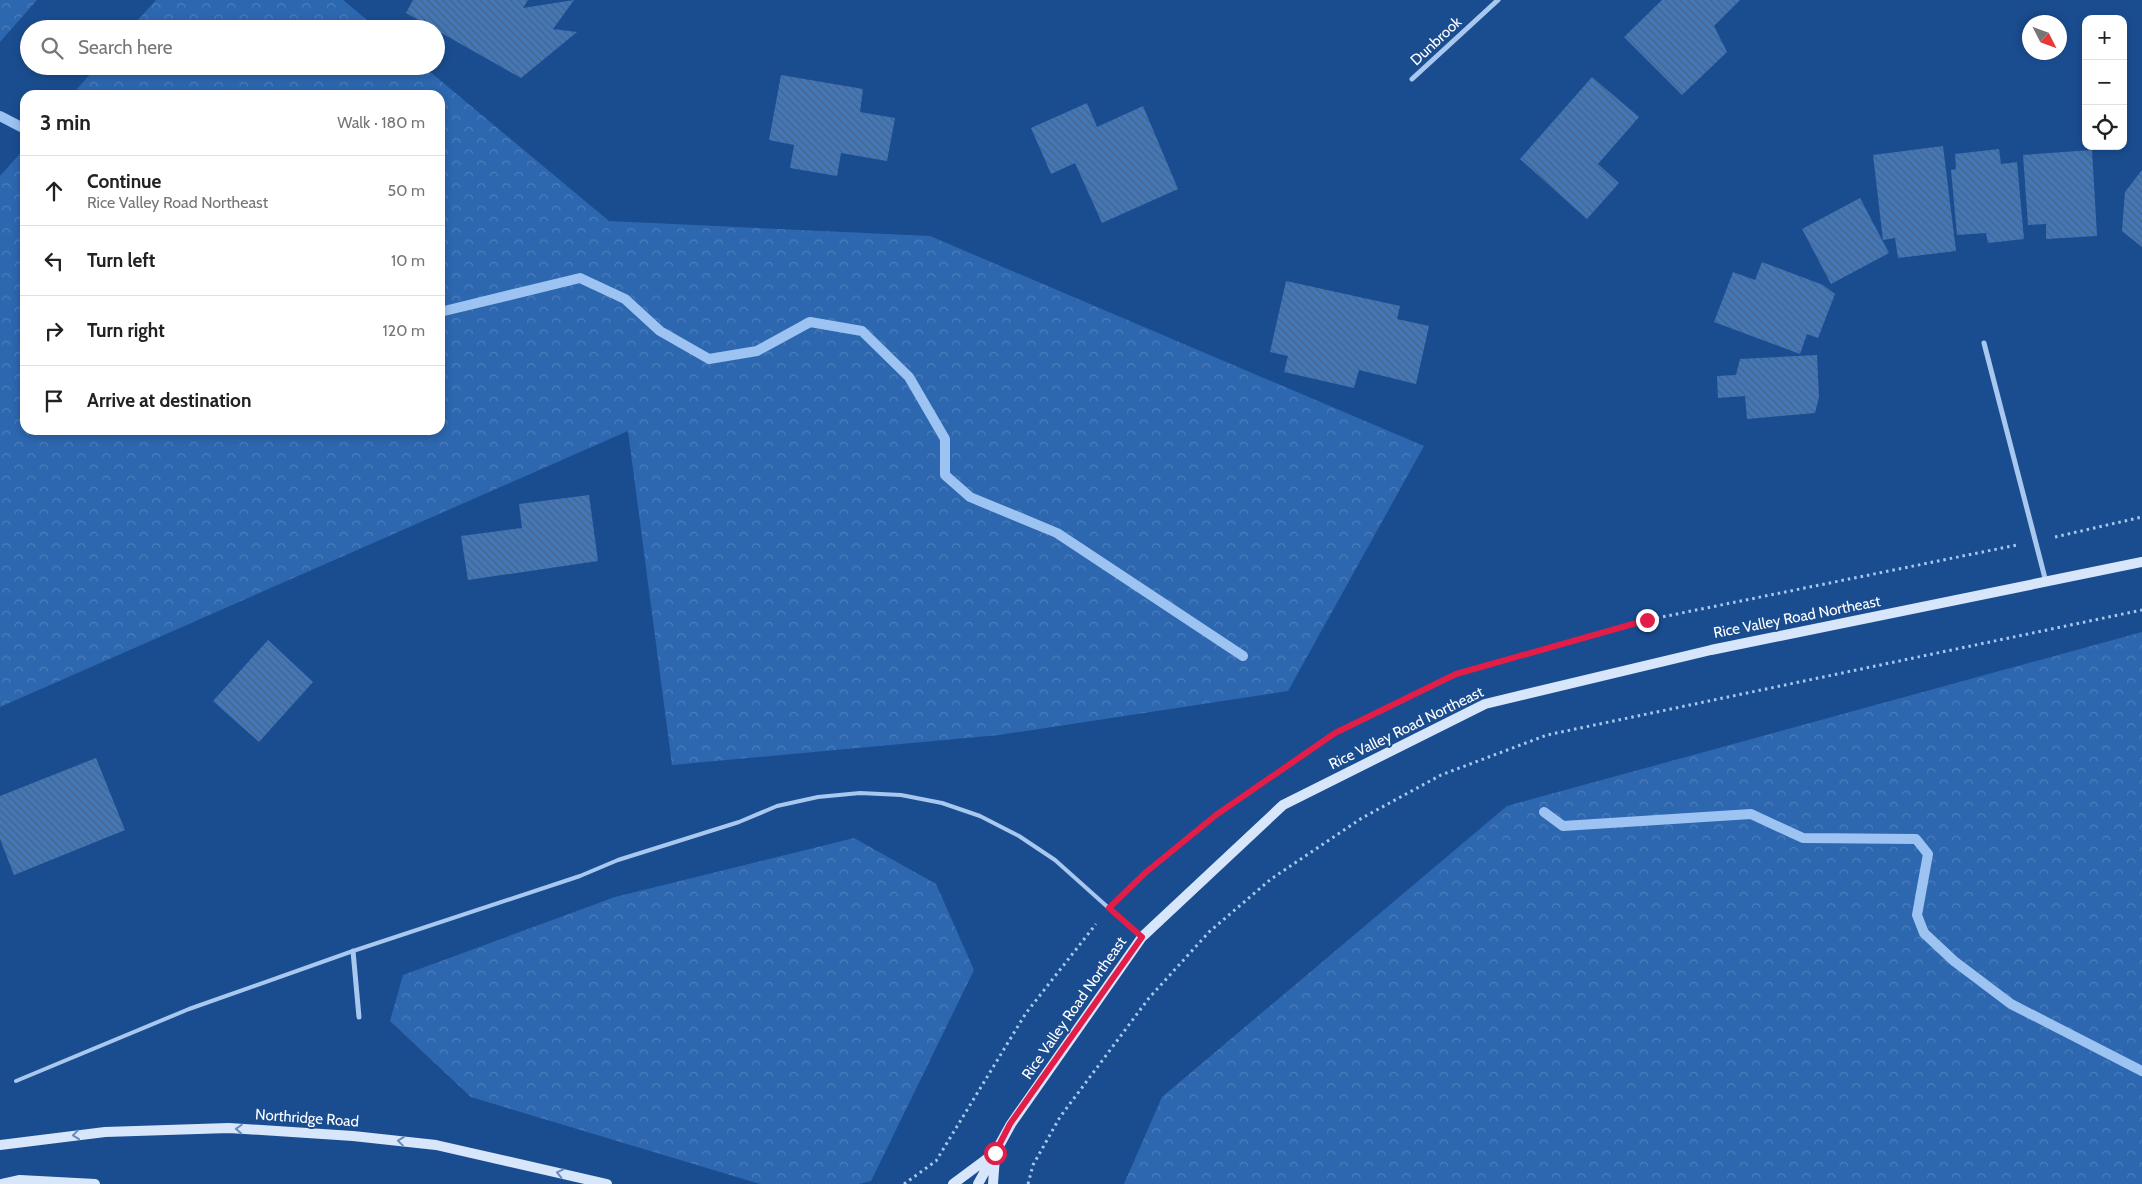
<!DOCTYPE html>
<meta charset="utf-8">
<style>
:root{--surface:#fff;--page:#f2f2f2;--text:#222;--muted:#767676;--line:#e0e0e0}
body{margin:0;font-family:Cabin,sans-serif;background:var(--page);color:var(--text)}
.controls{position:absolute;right:15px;top:15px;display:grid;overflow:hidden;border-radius:10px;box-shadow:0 2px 8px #0003}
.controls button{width:45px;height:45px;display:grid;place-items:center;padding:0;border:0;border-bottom:1px solid var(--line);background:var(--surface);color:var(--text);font:25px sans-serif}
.compass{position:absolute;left:2022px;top:15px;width:45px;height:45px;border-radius:50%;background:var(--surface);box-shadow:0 2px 8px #0003;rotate:132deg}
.stop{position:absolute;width:15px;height:15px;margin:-11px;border:4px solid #e11d48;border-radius:50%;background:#fff}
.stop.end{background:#e11d48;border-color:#fff;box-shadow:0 1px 5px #0008}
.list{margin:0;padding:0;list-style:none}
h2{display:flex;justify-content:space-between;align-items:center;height:65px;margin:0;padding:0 20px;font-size:21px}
h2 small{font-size:16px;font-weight:400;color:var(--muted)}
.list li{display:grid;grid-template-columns:32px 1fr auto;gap:15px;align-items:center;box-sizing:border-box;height:70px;padding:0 20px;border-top:1px solid var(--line)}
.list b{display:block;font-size:19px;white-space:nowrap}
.list p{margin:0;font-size:16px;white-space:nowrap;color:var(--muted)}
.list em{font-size:16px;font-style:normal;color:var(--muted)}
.icon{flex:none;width:28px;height:28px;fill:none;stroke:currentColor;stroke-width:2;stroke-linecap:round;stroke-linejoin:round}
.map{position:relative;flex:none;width:2142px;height:1184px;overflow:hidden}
.search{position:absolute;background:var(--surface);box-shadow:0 2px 8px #0003;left:20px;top:20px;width:425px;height:55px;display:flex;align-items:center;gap:12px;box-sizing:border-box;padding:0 18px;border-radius:28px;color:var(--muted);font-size:19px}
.panel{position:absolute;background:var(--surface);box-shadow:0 2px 8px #0003;left:20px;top:90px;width:425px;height:345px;border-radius:15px}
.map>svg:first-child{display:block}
</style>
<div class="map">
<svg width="2142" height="1184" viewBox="0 0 2142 1184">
<defs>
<pattern id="forest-crowns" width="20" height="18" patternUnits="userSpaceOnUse" patternTransform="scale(1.25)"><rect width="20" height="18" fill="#2d67af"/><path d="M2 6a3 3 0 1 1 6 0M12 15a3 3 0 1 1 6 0" fill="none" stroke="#4c7ebb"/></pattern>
<pattern id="building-back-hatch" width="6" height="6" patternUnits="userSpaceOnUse" patternTransform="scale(1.25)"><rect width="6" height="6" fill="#4377b8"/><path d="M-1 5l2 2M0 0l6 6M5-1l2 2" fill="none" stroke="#486282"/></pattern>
</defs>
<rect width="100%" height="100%" fill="#1a4d90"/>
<!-- forest -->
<path fill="url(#forest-crowns)" d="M0,0h37l-37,42z
M156,0h187l35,29h-248z
M97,66h326l186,155 321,15 494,210 -136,245 -289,44 -327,30 -44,-334 -628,276v-531l25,-28v282h415v-335h-368z
M2142,632v552h-1018l38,-87 345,-291z
M854,838l82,46 38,86 -103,211 -12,3h-99l-289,-87 -81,-76 13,-46 212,-78z"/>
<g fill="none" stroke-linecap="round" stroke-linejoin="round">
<!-- stream -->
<path stroke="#9cc3f1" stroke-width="10" d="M0,116l25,13
M440,312l140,-34 45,21 35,32 49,28 48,-8 53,-29 52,9 47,46 36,62v36l25,22 87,36 186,123
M1544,812l19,14 188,-12 52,24 113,1 12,15 -11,61 7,18 30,28 57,43 131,67"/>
</g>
<!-- building -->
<path fill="url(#building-back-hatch)" d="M413,0h115l-5,8 51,-8 -21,29 24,3 -56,46 -115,-65z
M1662,0h78l-26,26 13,26 -45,43 -58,-58z
M781,75l82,14 -3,23 35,6 -8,43 -46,-8 -4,23 -47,-8 4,-23 -25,-5z
M1592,77l47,40 -41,47 21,19 -32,36 -67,-60z
M1087,103l10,24 46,-21 35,83 -76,34 -27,-60 -24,11 -20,-46z
M1943,146l13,105 -58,7 -3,-20 -12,2 -10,-85z
M1999,149l2,15 16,-2 7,77 -36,4 -2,-10 -29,2 -6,-65 5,-1 -1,-15z
M2092,150l5,86 -51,3v-15l-18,1 -5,-70z
M2142,170v77l-20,-16 3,-39z
M1860,198l29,55 -58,31 -29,-55z
M1762,262l61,23 12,9 -17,44 -11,-4 -7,20 -86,-32 19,-50 22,8z
M1286,281l114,25 -3,13 32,7 -13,58 -57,-14 -5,18 -70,-16 4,-16 -18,-4z
M1817,355l2,42 -4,16 -68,6 -2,-23 -27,2 -1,-22 19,-1 4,-16z
M589,495l9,66 -130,19 -7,-44 61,-8 -3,-24z
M268,640l45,42 -54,60 -46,-41z
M96,758l29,72 -111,45 -14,-36v-43z"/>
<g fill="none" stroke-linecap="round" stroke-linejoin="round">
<!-- path -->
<path stroke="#a9c8ef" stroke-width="3" stroke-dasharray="2.5 4" stroke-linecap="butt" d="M2055,537l87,-20
M1122,895l23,-22 71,-58 119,-82 121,-59 191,-54 370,-75
M904,1184l32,-23 90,-148 70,-89
M1028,1184l5,-19 27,-48 89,-119 60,-66 62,-53 91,-61 79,-43 106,-40 595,-125"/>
<!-- lane -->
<path stroke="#a9c8ef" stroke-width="4" d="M16,1081l173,-72 164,-58 227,-75 38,-16 121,-38 38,-16 41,-9 42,-4 41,2 41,8 38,13 39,20 36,24 85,76"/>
<!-- street -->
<path stroke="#a9c8ef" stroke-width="5" d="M1412,79l86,-79
M1984,343l62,239
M353,951l6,66"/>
<!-- secondary -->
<path stroke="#d7e6fa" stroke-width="10" d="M0,1145l105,-13 124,-4 124,8 83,9 171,39
M2,1184l18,-4 75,4
M953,1184l39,-29
M978,1184l33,-60 131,-187 141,-132 202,-101 226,-54 431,-88
M993,1184l2,-27"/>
</g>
<!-- one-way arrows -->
<defs><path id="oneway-chevron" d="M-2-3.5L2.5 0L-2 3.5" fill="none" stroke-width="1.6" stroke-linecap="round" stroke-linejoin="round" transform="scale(1.25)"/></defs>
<g stroke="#668aba">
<use href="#oneway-chevron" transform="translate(239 1129) rotate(-177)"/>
<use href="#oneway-chevron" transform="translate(76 1135) rotate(173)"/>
<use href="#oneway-chevron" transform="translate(401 1141) rotate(-173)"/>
<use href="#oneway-chevron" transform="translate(560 1173) rotate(-167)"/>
</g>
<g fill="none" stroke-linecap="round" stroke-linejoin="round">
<!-- route -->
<path stroke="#e11d48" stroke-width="6" d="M995,1153l15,-29 132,-187 -33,-29 36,-35 71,-58 119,-82 121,-59 191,-54"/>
</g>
<g text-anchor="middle" stroke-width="4" stroke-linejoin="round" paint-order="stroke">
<!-- street labels -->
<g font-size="15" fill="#fff" stroke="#1a4d90">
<text transform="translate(1436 41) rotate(-43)" y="5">Dunbrook</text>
<text transform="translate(1797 617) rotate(-11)" y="5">Rice Valley Road Northeast</text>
<text transform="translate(1406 728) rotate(-26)" y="5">Rice Valley Road Northeast</text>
<text transform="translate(1074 1008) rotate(-55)" y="5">Rice Valley Road Northeast</text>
<text transform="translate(307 1118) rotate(4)" y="5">Northridge Road</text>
</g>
</g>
</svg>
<div class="controls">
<button>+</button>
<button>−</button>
<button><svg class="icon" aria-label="locate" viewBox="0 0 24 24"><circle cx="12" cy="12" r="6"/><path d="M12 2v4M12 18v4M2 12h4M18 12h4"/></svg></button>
</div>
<svg class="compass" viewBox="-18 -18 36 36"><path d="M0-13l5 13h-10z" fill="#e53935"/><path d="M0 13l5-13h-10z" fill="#767676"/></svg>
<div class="stop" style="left:995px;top:1153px"></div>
<div class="stop end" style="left:1647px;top:620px"></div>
<div class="search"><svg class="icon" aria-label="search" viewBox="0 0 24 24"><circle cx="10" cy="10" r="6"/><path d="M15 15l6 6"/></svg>Search here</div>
<section class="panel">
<h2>3 min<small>Walk · 180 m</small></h2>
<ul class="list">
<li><svg class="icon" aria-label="ahead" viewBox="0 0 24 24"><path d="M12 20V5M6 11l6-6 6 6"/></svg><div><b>Continue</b><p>Rice Valley Road Northeast</p></div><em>50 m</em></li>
<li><svg class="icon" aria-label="left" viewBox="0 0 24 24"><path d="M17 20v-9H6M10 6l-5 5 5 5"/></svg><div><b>Turn left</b></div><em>10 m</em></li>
<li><svg class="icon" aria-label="right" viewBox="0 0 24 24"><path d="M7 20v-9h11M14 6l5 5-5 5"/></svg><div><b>Turn right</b></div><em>120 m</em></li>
<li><svg class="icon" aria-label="arrive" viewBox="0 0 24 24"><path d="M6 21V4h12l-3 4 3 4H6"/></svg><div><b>Arrive at destination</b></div></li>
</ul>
</section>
</div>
